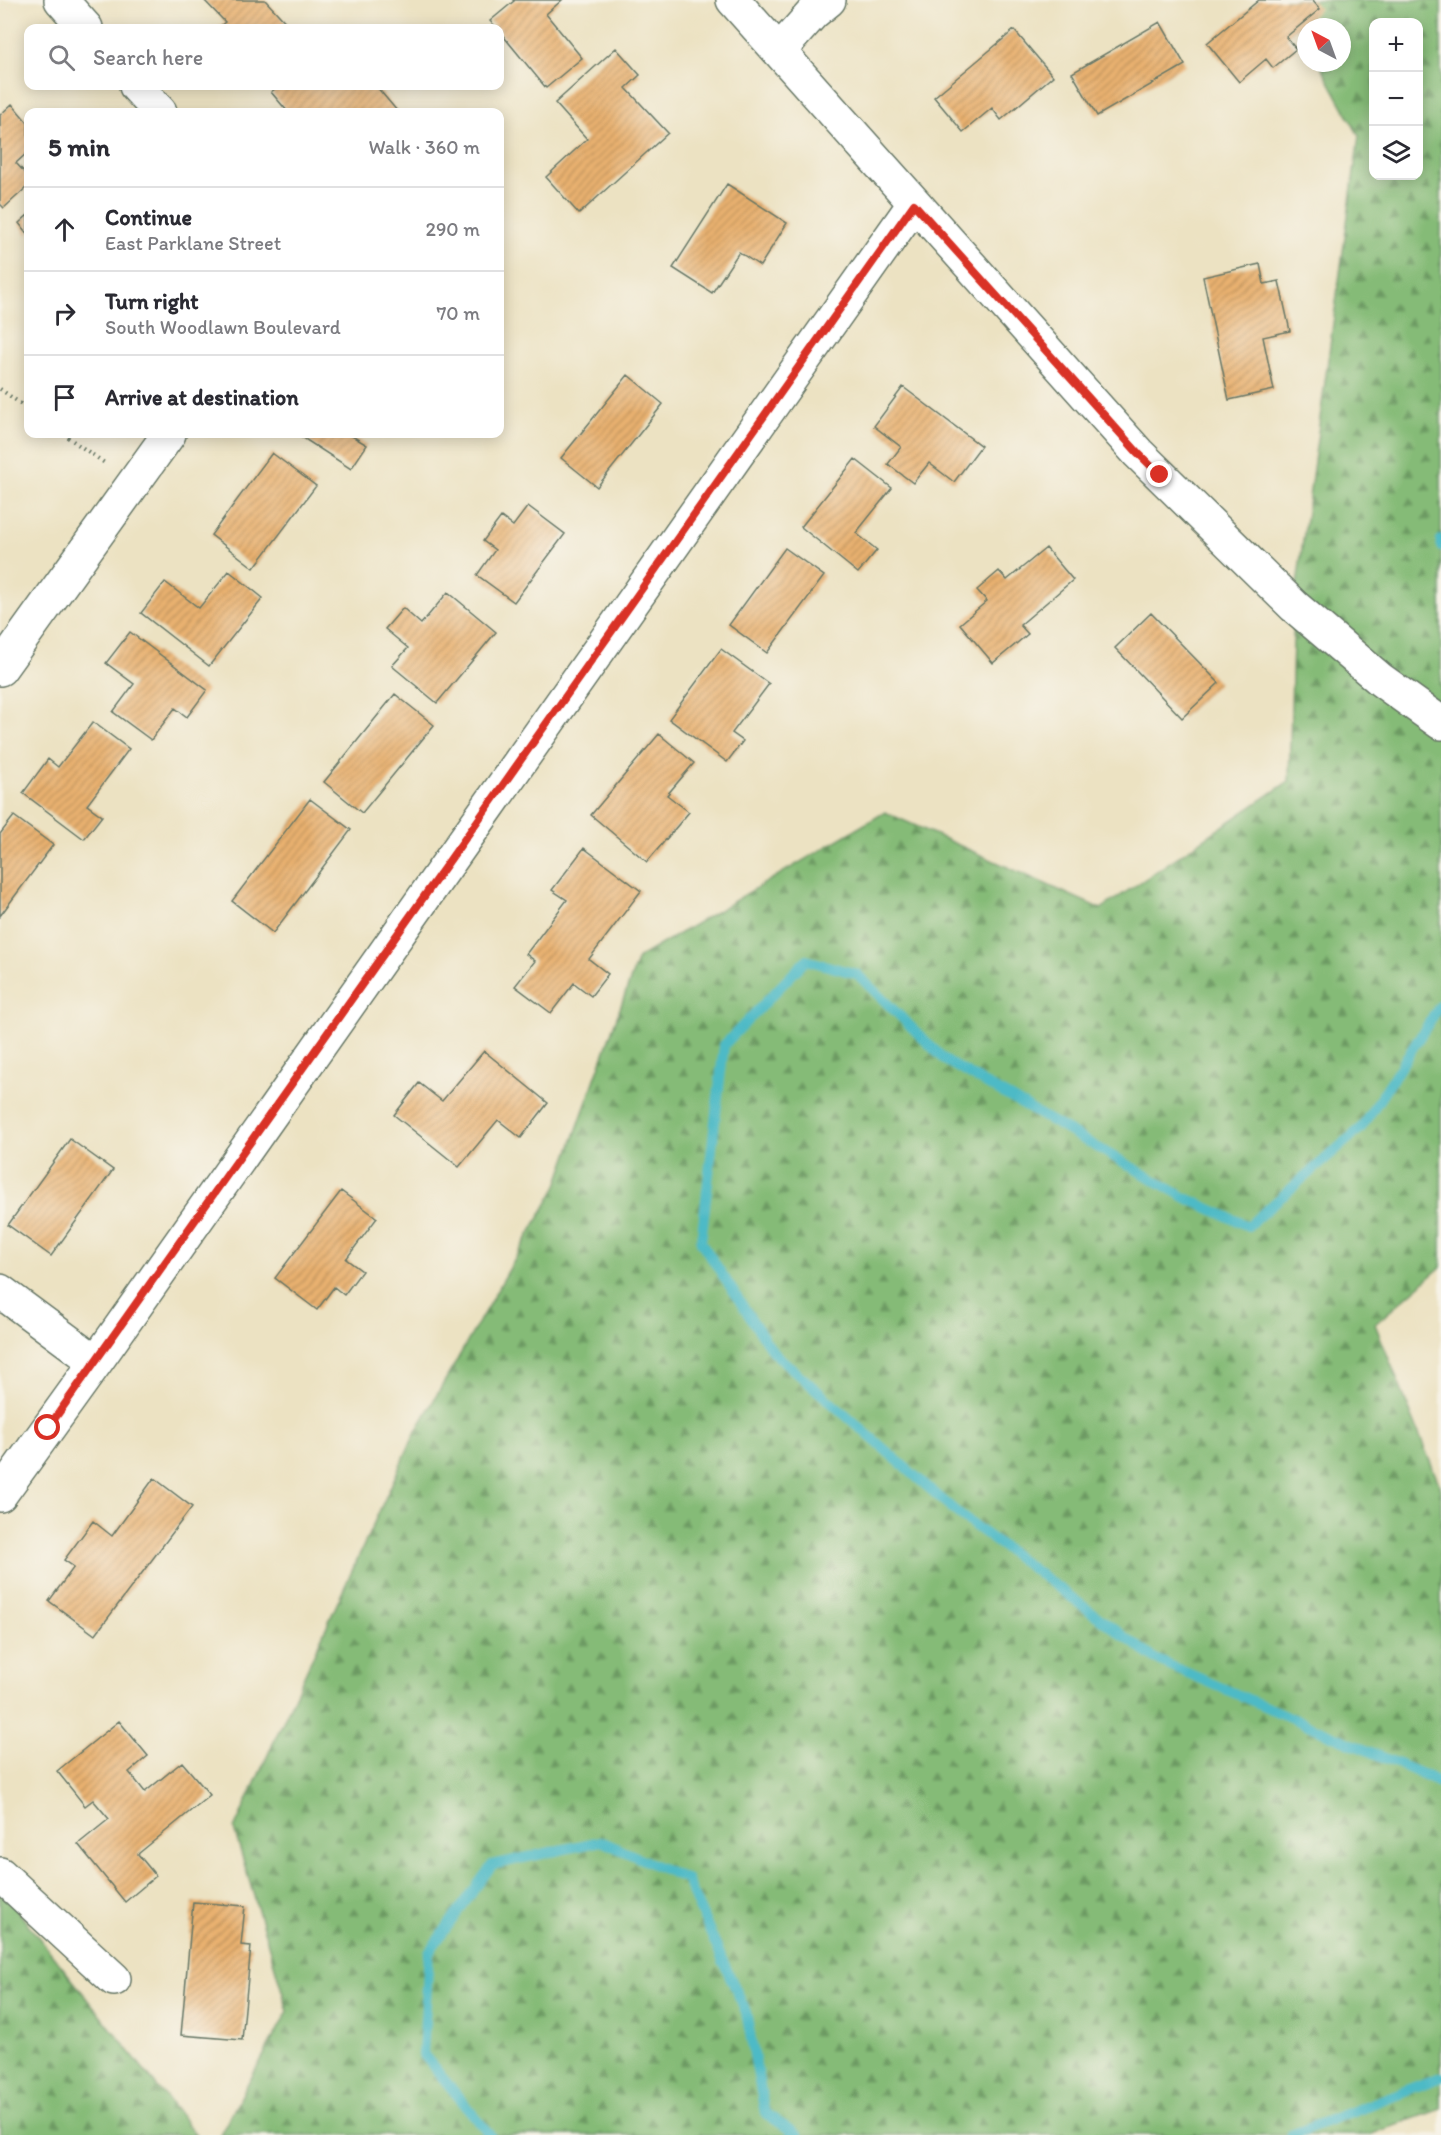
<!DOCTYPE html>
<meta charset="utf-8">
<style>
:root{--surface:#fff;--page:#f2f2f3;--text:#2b2b33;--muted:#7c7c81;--line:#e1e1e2}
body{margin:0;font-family:Itim,sans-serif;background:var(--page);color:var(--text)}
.controls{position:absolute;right:18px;top:18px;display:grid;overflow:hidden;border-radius:12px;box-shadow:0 3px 15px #0003}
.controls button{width:54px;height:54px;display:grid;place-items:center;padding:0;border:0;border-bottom:2px solid var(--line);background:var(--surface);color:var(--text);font:30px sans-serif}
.compass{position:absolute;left:1297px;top:18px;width:54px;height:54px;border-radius:50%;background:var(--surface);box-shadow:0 3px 15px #0003;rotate:319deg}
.stop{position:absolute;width:18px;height:18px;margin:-14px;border:4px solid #d93025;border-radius:50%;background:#fff}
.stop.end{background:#d93025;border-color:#fff;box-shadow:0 2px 6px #0008}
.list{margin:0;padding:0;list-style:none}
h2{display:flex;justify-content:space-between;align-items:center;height:78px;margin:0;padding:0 24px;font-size:26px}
h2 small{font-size:20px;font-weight:400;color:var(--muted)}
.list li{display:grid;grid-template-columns:39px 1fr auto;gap:18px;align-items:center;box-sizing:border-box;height:84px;padding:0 24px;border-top:2px solid var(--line)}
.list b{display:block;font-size:22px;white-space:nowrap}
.list p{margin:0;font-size:20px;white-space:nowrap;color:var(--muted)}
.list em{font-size:20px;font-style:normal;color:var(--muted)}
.icon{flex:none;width:33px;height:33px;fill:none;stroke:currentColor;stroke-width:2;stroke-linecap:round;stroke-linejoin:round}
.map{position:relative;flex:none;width:1441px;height:2135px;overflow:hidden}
.search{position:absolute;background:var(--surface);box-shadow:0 3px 15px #0003;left:24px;top:24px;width:480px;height:66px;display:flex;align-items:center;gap:15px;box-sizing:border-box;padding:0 21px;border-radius:12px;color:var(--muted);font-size:22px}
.panel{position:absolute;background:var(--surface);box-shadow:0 3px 15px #0003;left:24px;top:108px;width:480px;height:330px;border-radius:12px}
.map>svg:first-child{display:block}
</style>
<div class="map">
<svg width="1441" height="2135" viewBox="0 0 1441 2135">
<defs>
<pattern id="forest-firs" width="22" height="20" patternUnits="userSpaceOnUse" patternTransform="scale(1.5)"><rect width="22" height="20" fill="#85bb77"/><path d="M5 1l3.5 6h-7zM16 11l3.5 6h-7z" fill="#6c9962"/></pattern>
<pattern id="building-hatch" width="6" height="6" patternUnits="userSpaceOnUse" patternTransform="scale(1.5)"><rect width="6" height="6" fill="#e9b16f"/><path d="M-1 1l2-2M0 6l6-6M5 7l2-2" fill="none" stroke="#bc915c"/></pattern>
</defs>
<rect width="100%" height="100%" fill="#f7f3e8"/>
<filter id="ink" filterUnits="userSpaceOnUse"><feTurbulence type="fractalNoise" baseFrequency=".0167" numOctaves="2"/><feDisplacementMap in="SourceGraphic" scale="12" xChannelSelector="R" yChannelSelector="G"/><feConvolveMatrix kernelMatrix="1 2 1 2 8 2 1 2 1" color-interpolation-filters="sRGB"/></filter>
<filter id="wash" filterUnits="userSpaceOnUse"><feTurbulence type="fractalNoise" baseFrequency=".008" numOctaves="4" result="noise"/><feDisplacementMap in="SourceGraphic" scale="24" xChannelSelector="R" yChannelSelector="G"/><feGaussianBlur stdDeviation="1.35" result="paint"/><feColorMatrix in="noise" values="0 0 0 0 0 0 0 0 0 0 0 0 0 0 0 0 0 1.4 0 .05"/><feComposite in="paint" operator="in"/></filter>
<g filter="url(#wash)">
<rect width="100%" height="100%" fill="#ece2c2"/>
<!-- forest -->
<path fill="url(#forest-firs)" stroke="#527c56" stroke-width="1.5" fill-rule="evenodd" d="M1285,0h156v1267l-66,57 66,165v620l-72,26h-1149l68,-124 -54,-182 182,-398 140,-243 82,-230 247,-146 216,97 188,-128 5,-175 65,-470 -40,-73h23v-36h-36v12zM1374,22h44v154h-44z
M0,1889l196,246h-196z"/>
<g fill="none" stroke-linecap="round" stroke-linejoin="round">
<!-- stream -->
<path stroke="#4dbac6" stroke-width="10" d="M1441,540v6
M1441,1004l-80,124 -113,98 -64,-29 -238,-136 -89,-87 -51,-14 -82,85 -23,197 72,110 188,164 194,143 276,119 10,7
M490,2135l-67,-81 6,-102 63,-87 109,-24 85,38 60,133 19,101 33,22
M1291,2135l150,-58"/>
</g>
<g id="blocks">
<!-- building -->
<path fill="url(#building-hatch)" d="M204,0h61l26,28h-73l7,-6z
M513,0h49l-16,14 36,44 -36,30 -46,-56v-4h-3l-7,-7 24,-20z
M1259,0h53l8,9 -34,28 10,12 -23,19 -7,-9 -27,23 -32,-39z
M1160,22l25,43 -88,51 -25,-43z
M1014,30l39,46 -52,44 -9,-12 -29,24 -29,-35z
M616,48l24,27 -14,13 42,45 -89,81 -33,-37 41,-38 -32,-36z
M279,86h97l22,26h-110l-17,-20z
M12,104l16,19v29l-12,11 12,13v10l-24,22 -4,-4v-89z
M727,184l60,39 -27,43 -21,-14 -27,41 -39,-25z
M28,215v20l-9,-12z
M1260,264l4,20 15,-3 11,50 -27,6 11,53 -45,10 -26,-123z
M628,375l35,29 -66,83 -36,-29z
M903,387l78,59 -27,36 -25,-19 -16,20 -25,-19 13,-17 -27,-21z
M297,434h57l-2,2 15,9 -16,24z
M272,453l44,33 -62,82 -43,-33z
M855,459l37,29 -36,45 21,17 -19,23 -57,-46z
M528,506l37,28 -51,68 -37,-27 18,-25 -12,-9 18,-24 12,9z
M785,548l39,28 -57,77 -38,-28z
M1046,548l27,32 -53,45 8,9 -35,29 -33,-39 27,-23 -10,-11 22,-19 8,9z
M229,571l34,27 -54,68 -68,-53 24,-31 34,26z
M448,592l48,40 -59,71 -45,-37 16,-18 -23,-19 18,-21 18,16z
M1151,613l68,70 -37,35 -67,-70z
M130,632l77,58 -20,27 -12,-9 -24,32 -38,-28 21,-28 -28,-21z
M721,649l48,35 -37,49 11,8 -16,21 -58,-43z
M395,694l39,31 -72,88 -38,-31z
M93,722l36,27 -42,56 15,11 -18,23 -61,-46 25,-34 10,8z
M659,734l35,29 -27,32 22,17 -42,50 -56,-47z
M310,799l41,31 -78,103 -41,-32z
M14,816l39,29 -53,71v-82z
M584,848l57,43 -52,68 19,15 -17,22 -17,-13 -23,30 -36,-27 20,-25 -9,-7 41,-54 -15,-10z
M484,1051l64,52 -27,35 -23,-18 -39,47 -65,-52 25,-32 23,18z
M70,1139l43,31 -62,86 -43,-31z
M341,1191l36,27 -31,41 16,12 -18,24 -10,-8 -17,23 -42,-32z
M154,1478l38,29 -97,128 -46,-34 25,-34 -10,-7 29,-39 19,15z
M119,1721l29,35 -19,16 16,20 37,-30 28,33 -72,59 18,22 -31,26 -47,-58 31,-25 -16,-19 -8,6 -28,-35z
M193,1902l52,4 -4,39 10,1 -9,94 -61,-5z"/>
</g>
</g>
<g filter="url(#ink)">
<use href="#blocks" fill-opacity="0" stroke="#677766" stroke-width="1.5"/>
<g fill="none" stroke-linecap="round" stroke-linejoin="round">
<defs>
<path id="minor" d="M61,0l25,28
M779,51l34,-38 16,-13
M136,86l24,26
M0,669l169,-235
M0,1291l96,71
M0,1495l96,-133 818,-1158
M0,1874l114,105"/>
<path id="tertiary" d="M733,0l405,453 156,153 87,74 60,43"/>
</defs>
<!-- minor casing -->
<use href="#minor" stroke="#677766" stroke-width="36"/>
<!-- tertiary casing -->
<use href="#tertiary" stroke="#677766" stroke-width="36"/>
<!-- path -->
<path stroke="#677766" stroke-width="4" stroke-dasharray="1.5 4.5" stroke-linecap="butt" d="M0,389l28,20
M63,434l43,30"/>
<!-- minor -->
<use href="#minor" stroke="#fff" stroke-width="33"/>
<!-- tertiary -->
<use href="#tertiary" stroke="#fff" stroke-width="33"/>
</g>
</g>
<g fill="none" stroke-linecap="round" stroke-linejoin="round" filter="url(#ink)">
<!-- route -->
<path stroke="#d93025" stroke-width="8" d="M48,1428l866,-1224 224,249 22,22"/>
</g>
</svg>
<div class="controls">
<button>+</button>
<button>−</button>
<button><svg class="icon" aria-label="layers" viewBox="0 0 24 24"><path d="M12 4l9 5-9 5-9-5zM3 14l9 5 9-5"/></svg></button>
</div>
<svg class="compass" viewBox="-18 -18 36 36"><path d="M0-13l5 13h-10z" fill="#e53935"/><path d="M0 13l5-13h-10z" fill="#7c7c81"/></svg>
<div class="stop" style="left:48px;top:1428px"></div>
<div class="stop end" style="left:1160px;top:475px"></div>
<div class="search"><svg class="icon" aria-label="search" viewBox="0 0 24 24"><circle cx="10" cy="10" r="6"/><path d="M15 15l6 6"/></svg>Search here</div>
<section class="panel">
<h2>5 min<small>Walk · 360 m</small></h2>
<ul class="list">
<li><svg class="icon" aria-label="ahead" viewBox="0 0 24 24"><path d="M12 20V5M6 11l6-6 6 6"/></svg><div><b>Continue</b><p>East Parklane Street</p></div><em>290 m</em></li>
<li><svg class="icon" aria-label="right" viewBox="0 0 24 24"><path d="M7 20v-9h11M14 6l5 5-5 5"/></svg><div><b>Turn right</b><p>South Woodlawn Boulevard</p></div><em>70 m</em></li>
<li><svg class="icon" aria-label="arrive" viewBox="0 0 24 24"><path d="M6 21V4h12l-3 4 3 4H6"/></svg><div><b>Arrive at destination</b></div></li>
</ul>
</section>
</div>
